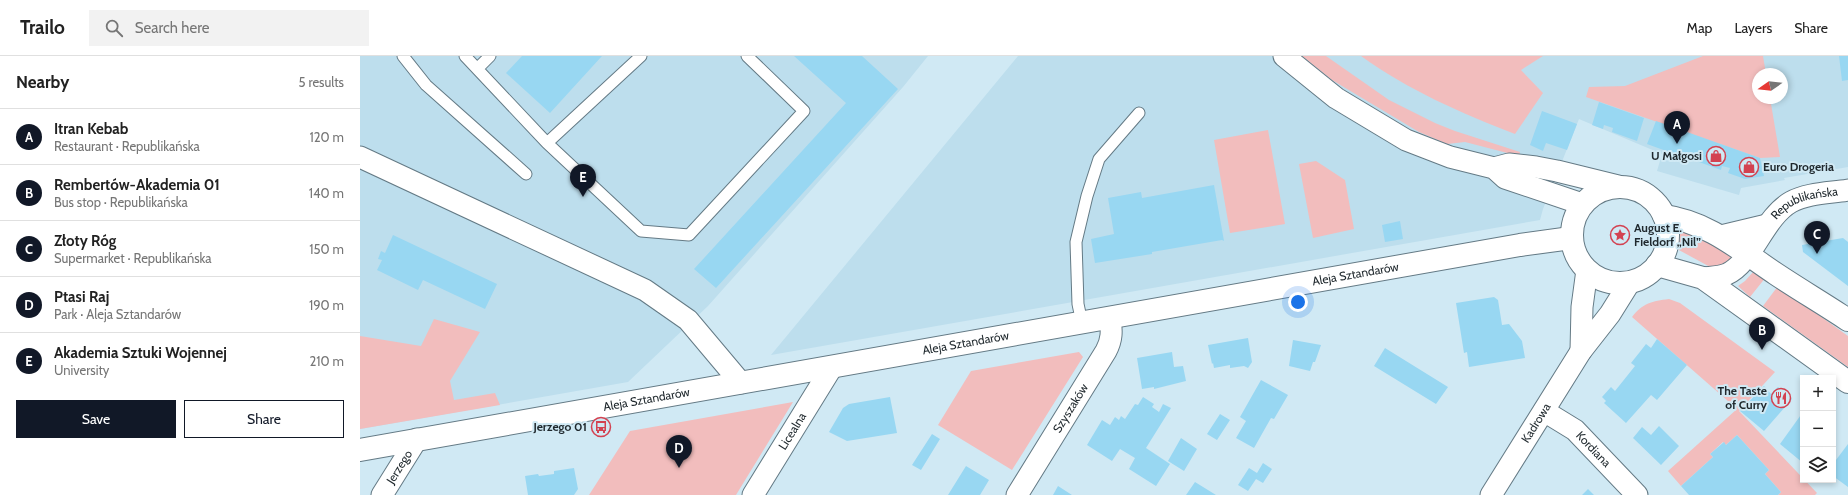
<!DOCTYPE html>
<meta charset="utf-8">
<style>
:root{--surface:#fff;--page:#f2f2f2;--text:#222;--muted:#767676;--line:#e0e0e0;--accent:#111827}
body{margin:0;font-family:Cabin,sans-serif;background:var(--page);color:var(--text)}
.controls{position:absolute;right:12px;bottom:12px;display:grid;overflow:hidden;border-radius:0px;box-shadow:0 2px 6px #0003}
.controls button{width:36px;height:36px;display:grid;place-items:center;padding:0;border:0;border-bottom:1px solid var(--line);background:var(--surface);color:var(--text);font:20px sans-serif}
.compass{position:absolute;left:1392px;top:12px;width:36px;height:36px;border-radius:50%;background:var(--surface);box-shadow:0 2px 6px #0003;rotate:256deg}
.you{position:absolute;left:938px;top:246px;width:14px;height:14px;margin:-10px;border:3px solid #fff;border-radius:50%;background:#1a73e8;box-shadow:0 0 0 6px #1a73e833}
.badge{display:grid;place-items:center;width:26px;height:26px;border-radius:50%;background:var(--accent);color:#fff;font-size:13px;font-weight:700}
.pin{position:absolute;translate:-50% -33px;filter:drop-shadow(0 1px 2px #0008)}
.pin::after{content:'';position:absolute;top:21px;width:14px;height:12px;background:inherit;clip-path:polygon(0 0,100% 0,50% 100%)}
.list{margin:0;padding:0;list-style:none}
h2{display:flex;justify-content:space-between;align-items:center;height:52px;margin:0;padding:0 16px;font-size:17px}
h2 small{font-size:13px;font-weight:400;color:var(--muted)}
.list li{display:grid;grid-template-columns:26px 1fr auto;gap:12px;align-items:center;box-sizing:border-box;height:56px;padding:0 16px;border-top:1px solid var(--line)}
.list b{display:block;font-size:15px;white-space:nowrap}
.list p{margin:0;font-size:13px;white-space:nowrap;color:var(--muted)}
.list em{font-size:13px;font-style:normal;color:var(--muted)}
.actions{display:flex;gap:8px;padding:12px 16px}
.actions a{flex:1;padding:9px 0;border:1px solid var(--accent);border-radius:0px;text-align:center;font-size:14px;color:var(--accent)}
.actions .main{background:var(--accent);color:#fff}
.icon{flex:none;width:22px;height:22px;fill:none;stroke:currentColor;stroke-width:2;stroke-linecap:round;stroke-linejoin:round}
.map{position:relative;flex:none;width:1488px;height:439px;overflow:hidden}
header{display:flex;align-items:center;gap:24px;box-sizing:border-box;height:56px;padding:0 20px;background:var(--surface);border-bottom:1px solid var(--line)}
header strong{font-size:19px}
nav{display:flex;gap:22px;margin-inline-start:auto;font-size:14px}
.search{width:280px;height:36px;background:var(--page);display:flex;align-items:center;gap:10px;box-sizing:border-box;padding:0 14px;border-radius:0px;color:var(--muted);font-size:15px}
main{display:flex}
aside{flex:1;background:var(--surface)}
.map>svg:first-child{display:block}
</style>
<header>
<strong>Trailo</strong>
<div class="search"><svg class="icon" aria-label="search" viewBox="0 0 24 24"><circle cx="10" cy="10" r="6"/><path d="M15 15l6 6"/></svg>Search here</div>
<nav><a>Map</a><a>Layers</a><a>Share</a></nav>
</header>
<main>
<aside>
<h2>Nearby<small>5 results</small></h2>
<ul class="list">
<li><span class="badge">A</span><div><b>Itran Kebab</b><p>Restaurant · Republikańska</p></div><em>120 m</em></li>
<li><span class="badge">B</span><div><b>Rembertów-Akademia 01</b><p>Bus stop · Republikańska</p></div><em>140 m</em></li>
<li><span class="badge">C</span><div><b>Złoty Róg</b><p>Supermarket · Republikańska</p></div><em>150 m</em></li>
<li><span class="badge">D</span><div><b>Ptasi Raj</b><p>Park · Aleja Sztandarów</p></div><em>190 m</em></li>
<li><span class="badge">E</span><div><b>Akademia Sztuki Wojennej</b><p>University</p></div><em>210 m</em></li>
</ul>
<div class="actions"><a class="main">Save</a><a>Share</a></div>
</aside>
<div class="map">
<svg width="1488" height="439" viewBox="0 0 1488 439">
<rect width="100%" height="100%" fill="#d0e9f4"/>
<!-- built -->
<path fill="#bddeed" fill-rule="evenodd" d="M0,0h568l-25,31 -195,219 -80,76 -268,47z
M658,0h830v111l-64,11 1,2 -44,8 -2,7 -82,-24 5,-17 -83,-35 -36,90 -3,11 -769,135zM1398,18h24v24h-24z"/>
<!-- green -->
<path fill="#f2bdbd" d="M942,0h24l63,44 46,23 20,8 65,21 -1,4 -54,-14 -18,2 -28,-12 -87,-52z
M1001,0h182l-22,14 22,23 -28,41c-54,-21 -107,-44 -154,-78z
M1343,0h60l3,18h-8v24h12l10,59 -20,1 -174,-61 3,-10 36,-1z
M908,74l17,94 -55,9 -16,-93z
M956,105l29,19 9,49 -41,9 -14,-74z
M1318,171l57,27 -3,9 -20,5 -35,-19z
M1394,215l12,6 -16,20 -12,-11 7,-5z
M1418,230l70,50v31l-85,-61z
M1309,243l11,4 95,69 -36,39 78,82 -2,2h-37l3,-3 -16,-18 4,-4 -32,-35 -11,10 -3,-3 -13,12 3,3 -32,29 -13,-15 69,-62 -105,-92c11,-14 20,-16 37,-18z
M74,263l46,13 -30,49 4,19 41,-7 5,12 -140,24v-93l61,10z
M719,296l4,5 -71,113 -74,-45 33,-54z
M433,346l-57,93h-147l41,-64z"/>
<!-- building -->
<path fill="#98d7f2" d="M162,0h80l-52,57 -44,-40z
M434,0h68l36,33 -182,199 -22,-19 152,-166z
M1479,0h9v24l-6,1z
M1239,46l45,16 -7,23 -25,-9 1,-4 -9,-3 -1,4 -11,-4z
M1182,55l35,13 -10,26 -21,-7 -3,8 -13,-6z
M1296,65l104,37 4,18 -19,3 -17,-6 2,-5 -8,-2 -1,4 -33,-12 1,-4 -8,-2 -1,4 -33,-12z
M854,129l10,56 -2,-1 -70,12v2l-57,9 -4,-24 23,-5 -6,-36 33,-6 1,6z
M1040,165l3,18 -18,3 -3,-17z
M33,179l104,49 -12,25 -62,-29 -5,10 -41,-20 5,-10 -4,-1 3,-8 4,2z
M1483,182l5,4v44l-45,-34 -1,-7z
M1134,241l4,3 4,25 7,-1 13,17 3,17 -56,9 -2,-15 -3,1 -8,-50z
M888,282l4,24 -4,6 -4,-2 -14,2v-3l-16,3 -1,-5 -1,1 -4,-19z
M1297,283l30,26 -30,35 -6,-5 -25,28 -22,-20 2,-2 -4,-4 9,-10 4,4 20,-25 -4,-3 8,-10 7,-9 5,4z
M933,284l28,5 -6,17h-2l-3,9 -21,-5z
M1025,292l63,39 -12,17 -62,-38z
M812,296l2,15 9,-1 3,15 -32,8v-2l-12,2 -5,-31z
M901,324l27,15 -14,24 -3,-1 -17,30 -18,-10 10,-17 -6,-4z
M1404,330l7,8 7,-7 14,12 -28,32 -24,-20z
M530,341l7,36 -50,8 -18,-9 14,-24 6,-4z
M783,341l11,7 -2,3 7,5 4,-8 8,4 -25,40 24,16 -14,22 -27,-17 6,-11 -15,-9 -8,12 -25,-16 15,-25 8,5 5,-8 4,3 2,-4 4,3 10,-15 3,1z
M1443,356v51l-23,-19z
M860,358l10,6 -13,20 -10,-6z
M1299,370l20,20 -18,19 -28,-27 9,-11 9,8z
M572,378l8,5 -19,31 -9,-5z
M1377,379l32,35 -4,4 16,18 -3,3h-89l-8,-9 32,-29 -3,-3 14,-12 2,3z
M821,382l16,11 -13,22 -16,-10z
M1488,388v43l-15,-11v-12z
M903,407l9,6 -9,14 -7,-4 -8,12 -10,-6 11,-17 8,5z
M606,410l23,14 -9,15h-32z
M214,412l4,21 -4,6h-46l-3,-19 13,-2 1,2 15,-2v-3z
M835,426l21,13h-30z
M698,430l14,9h-19z
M1228,433l6,6h-12z"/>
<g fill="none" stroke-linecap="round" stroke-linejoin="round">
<defs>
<path id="lane" d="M43,0l23,29 100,89
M105,0l82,87 94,-87
M118,12l12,-12
M187,87l94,88 48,4 115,-124 -57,-55
M722,267l-4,-19 -2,-62 11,-46 12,-37 40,-46"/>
<g id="street">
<path d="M924,0l52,42 70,42 44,17 44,11 11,10 77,26"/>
<path d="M0,101l285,133 43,30 53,63"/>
<path d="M1134,112l15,-4 27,3 21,4 61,15"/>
<path d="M1361,180l46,-11"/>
<path id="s1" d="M1343,222c8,-1 17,-1 24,-4 26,-12 37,-57 64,-72 16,-9 39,-9 57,-12"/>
<path d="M1221,295l1,-44 5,-37"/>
<path id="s2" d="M1184,355l31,19 62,65"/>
<path id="s3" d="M22,439l35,-56"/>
<path id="s4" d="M393,439l79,-128"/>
<path id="s5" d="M657,439l89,-144c6,-11 6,-20 4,-33"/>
<path id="s6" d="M1131,439l90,-144 29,-37 20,-32"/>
</g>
<g id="secondary">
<circle cx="1260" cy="179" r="48"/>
<path d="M1304,160c44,6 76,34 112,58 24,16 48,30 72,46"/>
<path d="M1297,209l46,13 145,104"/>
<path id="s7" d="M0,394l1160,-205 51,-7"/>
</g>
</defs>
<!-- lane casing -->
<use href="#lane" stroke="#647a85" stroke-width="13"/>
<!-- street casing -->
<use href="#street" stroke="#647a85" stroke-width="23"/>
<!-- secondary casing -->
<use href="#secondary" stroke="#647a85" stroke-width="24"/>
<!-- lane -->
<use href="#lane" stroke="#fff" stroke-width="11"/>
<!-- street -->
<use href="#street" stroke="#fff" stroke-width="21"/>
<!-- secondary -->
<use href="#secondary" stroke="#fff" stroke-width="22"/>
</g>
<!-- icons -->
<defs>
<symbol id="shop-ring" viewBox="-11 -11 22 22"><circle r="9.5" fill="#d0e9f4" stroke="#d34251" stroke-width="1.5"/><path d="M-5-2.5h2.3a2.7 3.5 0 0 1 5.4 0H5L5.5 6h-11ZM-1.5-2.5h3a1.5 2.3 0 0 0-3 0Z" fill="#d34251"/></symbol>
<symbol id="sight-ring" viewBox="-11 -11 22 22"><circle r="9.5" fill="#d0e9f4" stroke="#d34251" stroke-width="1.5"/><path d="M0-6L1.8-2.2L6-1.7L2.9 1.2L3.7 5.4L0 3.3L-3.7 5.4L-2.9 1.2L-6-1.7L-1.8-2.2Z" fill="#d34251"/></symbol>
<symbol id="restaurant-ring" viewBox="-11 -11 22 22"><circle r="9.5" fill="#d0e9f4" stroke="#d34251" stroke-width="1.5"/><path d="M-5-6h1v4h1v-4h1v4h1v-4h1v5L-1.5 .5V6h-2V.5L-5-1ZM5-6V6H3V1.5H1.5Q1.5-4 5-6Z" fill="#d34251"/></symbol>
<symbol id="bus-ring" viewBox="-11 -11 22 22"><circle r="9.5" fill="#d0e9f4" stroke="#d34251" stroke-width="1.5"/><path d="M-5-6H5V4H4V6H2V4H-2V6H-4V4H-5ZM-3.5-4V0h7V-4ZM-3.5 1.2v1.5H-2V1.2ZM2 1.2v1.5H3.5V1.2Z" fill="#d34251"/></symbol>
</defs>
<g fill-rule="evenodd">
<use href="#shop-ring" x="1345" y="89" width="22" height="22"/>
<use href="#shop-ring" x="1378" y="100" width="22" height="22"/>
<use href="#sight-ring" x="1249" y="168" width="22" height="22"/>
<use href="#restaurant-ring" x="1410" y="331" width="22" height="22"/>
<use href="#bus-ring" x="230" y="360" width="22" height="22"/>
</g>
<g text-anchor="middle" stroke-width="4" stroke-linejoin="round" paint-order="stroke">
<!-- poi labels -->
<g font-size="12" font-weight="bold" fill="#1f282d" stroke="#d0e9f4" text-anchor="end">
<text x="1342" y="104">U Małgosi</text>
<text x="1403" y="115" text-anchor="start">Euro Drogeria</text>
<text x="1274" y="176" text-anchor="start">August E.<tspan x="1274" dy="14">Fieldorf „Nil”</tspan></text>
<text x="1407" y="339">The Taste<tspan x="1407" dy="14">of Curry</tspan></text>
<text x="227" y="375">Jerzego 01</text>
</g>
<!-- street labels -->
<g font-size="12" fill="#1f282d" stroke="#d0e9f4">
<text dy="4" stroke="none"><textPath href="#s1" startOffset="134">Republikańska</textPath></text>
<text dy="4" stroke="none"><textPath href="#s7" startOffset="1011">Aleja Sztandarów</textPath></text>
<text dy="4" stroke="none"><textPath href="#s7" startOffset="615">Aleja Sztandarów</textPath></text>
<text dy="4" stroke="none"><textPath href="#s7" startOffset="291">Aleja Sztandarów</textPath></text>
<text dy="4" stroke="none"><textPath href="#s5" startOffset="102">Szyszaków</textPath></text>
<text dy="4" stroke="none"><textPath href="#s6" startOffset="85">Kadrowa</textPath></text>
<text dy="4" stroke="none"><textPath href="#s4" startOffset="75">Licealna</textPath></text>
<text dy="4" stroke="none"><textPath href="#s2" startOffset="63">Kordiana</textPath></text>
<text dy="4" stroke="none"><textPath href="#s3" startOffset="33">Jerzego</textPath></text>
</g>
</g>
</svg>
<div class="controls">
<button>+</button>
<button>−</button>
<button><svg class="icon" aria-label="layers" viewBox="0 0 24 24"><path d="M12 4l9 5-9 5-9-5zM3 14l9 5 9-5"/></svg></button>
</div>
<svg class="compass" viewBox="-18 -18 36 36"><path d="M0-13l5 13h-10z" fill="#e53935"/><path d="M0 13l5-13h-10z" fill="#767676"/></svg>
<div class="you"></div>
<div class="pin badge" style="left:1317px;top:88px">A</div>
<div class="pin badge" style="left:1402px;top:294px">B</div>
<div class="pin badge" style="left:1457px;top:198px">C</div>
<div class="pin badge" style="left:319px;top:412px">D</div>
<div class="pin badge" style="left:223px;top:141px">E</div>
</div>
</main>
